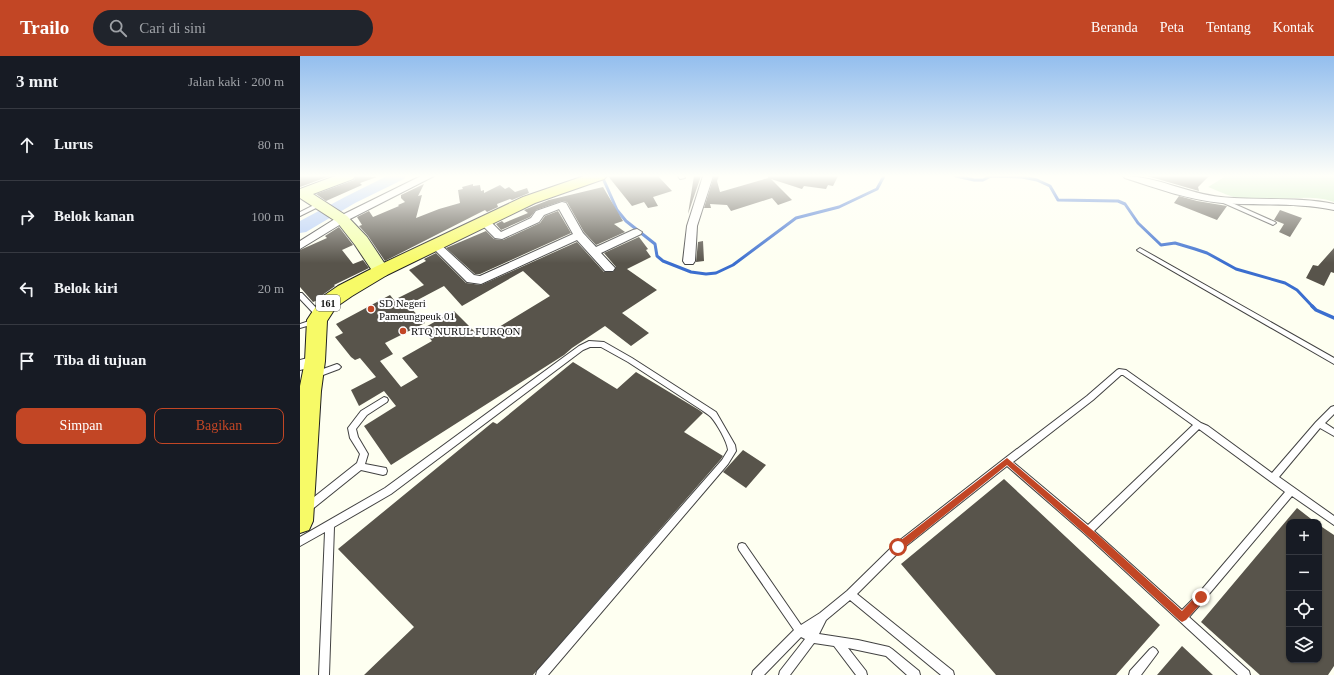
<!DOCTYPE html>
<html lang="id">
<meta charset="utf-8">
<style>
:root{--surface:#171b24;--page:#20242c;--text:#f1f3f6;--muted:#9ea1a6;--line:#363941;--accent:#c24625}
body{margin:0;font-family:"Times New Roman",serif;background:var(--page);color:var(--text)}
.controls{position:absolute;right:12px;bottom:12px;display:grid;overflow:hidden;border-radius:8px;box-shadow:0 1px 3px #0004}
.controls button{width:36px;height:36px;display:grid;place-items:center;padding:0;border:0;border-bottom:1px solid var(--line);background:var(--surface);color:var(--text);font:20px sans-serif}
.stop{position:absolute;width:12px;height:12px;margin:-9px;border:3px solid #c24625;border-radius:50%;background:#fff}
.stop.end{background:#c24625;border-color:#fff;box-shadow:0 1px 4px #0008}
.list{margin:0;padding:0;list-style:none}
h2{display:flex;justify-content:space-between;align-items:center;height:52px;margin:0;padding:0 16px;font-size:17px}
h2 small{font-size:13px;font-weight:400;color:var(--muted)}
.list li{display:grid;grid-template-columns:26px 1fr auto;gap:12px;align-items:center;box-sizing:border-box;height:72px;padding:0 16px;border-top:1px solid var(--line)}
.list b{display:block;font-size:15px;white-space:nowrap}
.list em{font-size:13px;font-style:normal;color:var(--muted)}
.actions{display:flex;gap:8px;padding:12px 16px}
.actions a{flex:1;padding:9px 0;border:1px solid var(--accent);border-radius:8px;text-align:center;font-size:14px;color:var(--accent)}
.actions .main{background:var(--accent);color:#fff}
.icon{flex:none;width:22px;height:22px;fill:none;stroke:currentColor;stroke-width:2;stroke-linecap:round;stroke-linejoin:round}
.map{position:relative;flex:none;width:1034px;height:619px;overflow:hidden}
header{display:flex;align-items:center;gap:24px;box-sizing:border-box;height:56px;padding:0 20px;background:var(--accent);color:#fff}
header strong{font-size:19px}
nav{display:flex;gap:22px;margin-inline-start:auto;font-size:14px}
.search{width:280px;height:36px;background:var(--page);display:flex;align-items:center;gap:10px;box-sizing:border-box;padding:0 14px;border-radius:22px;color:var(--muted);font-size:15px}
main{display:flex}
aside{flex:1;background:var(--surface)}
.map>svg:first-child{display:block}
</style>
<header>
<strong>Trailo</strong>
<div class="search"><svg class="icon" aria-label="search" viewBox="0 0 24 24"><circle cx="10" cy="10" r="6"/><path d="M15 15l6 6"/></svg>Cari di sini</div>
<nav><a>Beranda</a><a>Peta</a><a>Tentang</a><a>Kontak</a></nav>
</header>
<main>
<aside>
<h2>3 mnt<small>Jalan kaki · 200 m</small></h2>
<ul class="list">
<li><svg class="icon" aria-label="ahead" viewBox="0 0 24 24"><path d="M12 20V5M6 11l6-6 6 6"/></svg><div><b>Lurus</b></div><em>80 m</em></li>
<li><svg class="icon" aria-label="right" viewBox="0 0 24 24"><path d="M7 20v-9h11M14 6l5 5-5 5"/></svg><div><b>Belok kanan</b></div><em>100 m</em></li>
<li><svg class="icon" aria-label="left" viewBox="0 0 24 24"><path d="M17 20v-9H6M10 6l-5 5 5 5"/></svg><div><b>Belok kiri</b></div><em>20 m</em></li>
<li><svg class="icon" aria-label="arrive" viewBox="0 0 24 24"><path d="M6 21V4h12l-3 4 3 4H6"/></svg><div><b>Tiba di tujuan</b></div></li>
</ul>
<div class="actions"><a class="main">Simpan</a><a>Bagikan</a></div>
</aside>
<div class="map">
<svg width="1034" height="619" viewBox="0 0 1034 619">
<rect width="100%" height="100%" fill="#fefff1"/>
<!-- green -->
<path fill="#c6eaba" d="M926,120h108v26c-24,-10 -65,1 -90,-3 -12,-1 -25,-8 -36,-12z"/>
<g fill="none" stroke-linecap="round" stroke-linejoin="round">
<!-- stream-far1 -->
<path stroke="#3b6ecf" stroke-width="3" d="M302,120l15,34 9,11 29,23 2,12 6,5 28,11 15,2 10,-1 17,-8 63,-47 43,-11 38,-18 7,-13
M656,120l18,4h9l8,-4 31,1 15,3 13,6 8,14 60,1 7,3 13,19 23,22 14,-2 20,6 12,4 29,16 49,14 12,7 16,17"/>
<!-- stream -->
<path stroke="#3b6ecf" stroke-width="3.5" d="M1012,250l4,4 18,8"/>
<!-- river -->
<path fill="#b5cdf7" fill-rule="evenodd" d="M87,120h19l-2,3 -49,24 -49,29 -6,1v-12l45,-24z"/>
</g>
<!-- building -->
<path fill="#58544b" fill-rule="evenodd" d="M0,120h30l-30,11z
M56,120l21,1 -17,6 2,2 -36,16 -10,-7 38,-14z
M308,120h50l14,15 -19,6 5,9 -10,2 -4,-6 -12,4z
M394,120h7l-13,38 5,-32z
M414,120h5l-2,5 3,11 48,-14v-2h70l-5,10 -5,-1 -2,4 -22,-3 -2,3 -31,-10 21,21 -14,5 -6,-7 -41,13 -4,-6 -17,-1 1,4h-7z
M847,120h62l-11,11 1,4z
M124,128l-6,12 4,-1 -6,23 23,-9 21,-6 -2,-13 5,-1 -1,-2 11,-3v2l7,-1 1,6 3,-1v3l16,-8 5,4 4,-2 6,5 12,-4 2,5 -17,7 -2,-1 -13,5 1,3 -11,5 -2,-2 -100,51 -17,-25 -9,-10 3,-1 -5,-8 12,-6 4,6 26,-11 -1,-1 7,-3 -4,-4v-3z
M303,131l20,34 -9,3 11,8 -29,13 -12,-13 -17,-30 -5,-1 -26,9 -6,7 -29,13 -5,-6 6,-3 2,2 24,-10 -4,-3 25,-10z
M879,140l18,5 30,5 -10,14 -43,-17z
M980,154l22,8 -12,19 -11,-5 5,-8 -10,-4z
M258,155l13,22 -91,41h-5l-29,-26 40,-17 8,8 9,1 37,-17 5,-7z
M39,171l14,18 -11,5 11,14 10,-4 6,8 -35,17 1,1 -14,10 -3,4 -5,2 -13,-15v-37l27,-12 -2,-2z
M339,181l9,12 -2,1 5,7 -24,12 30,21 -35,23 27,20 -18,13 -26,-20 -33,22 -8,7 -173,110 -27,-39 32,-20 -12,-15 -25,15 -8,-16 25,-13 -16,-19 -5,2 -4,-3 -16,-20 8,-4 -7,-9 54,-29 4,5 30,-15 -15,-15 17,-9 -2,-2 12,-6 30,30 15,2 96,-43 27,30h9l3,-5 -12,-14zM223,215l27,25 -69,42 -27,-27 -32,18 10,12 -30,17 16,19 -17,10 -21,-26 13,-7 -8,-11 40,-20 -17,-18 36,-19 18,20z
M403,185l1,20 -8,1 2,-20z
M1034,192v25l-3,-1 -7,14 -18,-8 7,-13 5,1z
M273,306l44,27 19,-17 63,38 4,3 -19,19 39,24 -2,3 -188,216h-169l50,-48 -76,-78 155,-127 4,2z
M443,394l23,15 -20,23 -23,-16z
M704,423l156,146 -44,50h-120l-95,-111z
M997,452l18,14h-26v138h30v-135l15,10v131l-6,9h-68l-59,-53z
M882,590l31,29h-56z"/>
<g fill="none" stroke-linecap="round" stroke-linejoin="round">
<defs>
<path id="lane" d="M378,120h6l1,2 -5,1z
M921,142l54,24 1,1 -3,2 -2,-1 -52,-23 -1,-1z
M18,147l3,2 -1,1 -20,10v-4z
M840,192l194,110v6l-196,-113 -1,-1z
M0,237h2l19,20 1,2 -1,2h-4l-17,-18z
M15,263l3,2 -1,2 -17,5v-4z
M289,285l15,1 28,16 84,54 19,33 1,6 -8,13 -180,211h-12l1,-4 185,-211 6,-10c-1,-9 -11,-26 -17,-33 -3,-3 -7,-5 -11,-8l-72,-47 -27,-15h-11l-7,3 -192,144 -57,33 -5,148h-10l6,-143 -25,14v-9l85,-49 194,-142z
M37,308l2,1 2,2 -2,2 -24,9 -3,-1 -1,-2 1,-2z
M819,313l7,1 75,53 7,3 64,47 44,-51 15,-15 3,-1v8l-9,9 9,6v7l-14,-8 -41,49 55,39v9l-42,-29 -88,104 -15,17 60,54 1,4h-12l-153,-141 -78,-68 -106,84 -44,44 96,77 1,4h-13l-91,-75 -24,20 -7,14 39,6 31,7 3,2 27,22 1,4h-13l-21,-19 -38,-8 18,23 1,4h-11l-22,-29 -20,-3 -24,32h-11l1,-4 25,-32 -4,-2 -37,38h-12l1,-4 41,-41 -55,-80 -1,-3 1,-3 3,-1 3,1 56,81 19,-12 27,-22 48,-47 109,-85 83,-63 30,-26zM821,319h2l70,50 -105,100 -75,-63 80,-62zM899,373l86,63 -87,102 -16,16 -88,-79z
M84,341l3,1 1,2 -1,2 -20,13 -11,14 2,8 10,17 -3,10 21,4 1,3 -1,3 -3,1 -22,-5 -51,41 -3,1 -3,-1 -1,-3 1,-3 53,-42 3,-9 -10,-16 -2,-10 13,-17z
M853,591l3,2 2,3 -2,3 -15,20h-12l1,-4 20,-22z"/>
<path id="street" d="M121,120h13l-88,45 -46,28v-8l38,-24z
M403,120h10l-16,50 -2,35 -2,3h-8l-2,-3 4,-35z
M823,120c34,0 65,18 98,21 38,4 76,-1 113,7v6c-37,-8 -75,-4 -112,-7 -33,-3 -66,-15 -97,-25z
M262,146l4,1 17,30 13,14 37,-17 4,-1 5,3 -1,2 -40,19 14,15 -2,3h-8l-28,-31 -96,44 -14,-2 -37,-37 1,-2h8l35,32 6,1 93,-42 -14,-25 -15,6 -5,7 -37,17 -7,-1 -15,-15 -1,-2 1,-2h8l13,13 30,-14 5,-7z
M15,300l5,1 1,4 -1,4 -20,5v-10z"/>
<path id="secondary" d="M35,120h20l-2,3 -40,15 34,22 20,21 20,30 2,4 -2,4 -6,2 -6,-2 -20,-30 -18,-23 -37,-24v-9z"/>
<path id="primary" d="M284,120h23l-3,3 -69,24 -148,72 -35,21 -16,11 -9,14 -2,40 -4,30 -8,130 -4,9 -9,3v-147l5,-25 2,-41 15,-23 16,-11 37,-19 148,-70z"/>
</defs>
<!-- lane casing -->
<use href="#lane" stroke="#424242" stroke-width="2"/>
<!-- street casing -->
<use href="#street" stroke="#424242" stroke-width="2"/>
<!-- secondary casing -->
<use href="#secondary" stroke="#313131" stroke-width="2"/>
<!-- primary casing -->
<use href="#primary" stroke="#202020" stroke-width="2"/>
<!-- lane -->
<use href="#lane" fill="#fff" fill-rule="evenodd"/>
<!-- street -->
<use href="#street" fill="#fff" fill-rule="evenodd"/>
<!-- secondary -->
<use href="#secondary" fill="#f3ffac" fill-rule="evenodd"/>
<!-- primary -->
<use href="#primary" fill="#f7fa67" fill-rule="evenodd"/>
</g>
<!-- sky -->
<linearGradient id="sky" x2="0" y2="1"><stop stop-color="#93beee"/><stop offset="0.58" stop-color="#fffff9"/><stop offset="1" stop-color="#fffff9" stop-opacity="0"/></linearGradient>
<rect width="1034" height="207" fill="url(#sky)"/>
<!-- route -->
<path fill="#c24625" d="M707,402l90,76 85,77 16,-17 3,-1 3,1 2,3 -2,3 -18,20 -4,2 -3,-2 -88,-81 -84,-74 -106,85h-5l-2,-3 2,-3z"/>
<!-- markers -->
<g fill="#c24625" stroke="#fff" stroke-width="1.5">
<circle cx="71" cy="253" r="4"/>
<circle cx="103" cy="275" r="4"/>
</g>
<g text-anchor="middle" stroke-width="4" stroke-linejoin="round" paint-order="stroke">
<!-- shield labels -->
<rect fill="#fff" stroke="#575757" stroke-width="1" x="16" y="239" width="24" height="16" rx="3"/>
<g font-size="10" font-weight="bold" fill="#0f0f0f">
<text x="28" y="251">161</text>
</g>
<!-- poi labels -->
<g font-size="11" fill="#0f0f0f" stroke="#fff" text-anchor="start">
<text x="79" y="251">SD Negeri<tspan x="79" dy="13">Pameungpeuk 01</tspan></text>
<text x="111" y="279">RTQ NURUL FURQON</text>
</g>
</g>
</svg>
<div class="controls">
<button>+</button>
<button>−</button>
<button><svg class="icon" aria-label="locate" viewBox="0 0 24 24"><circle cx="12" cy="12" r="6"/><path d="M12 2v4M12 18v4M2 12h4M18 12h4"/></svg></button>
<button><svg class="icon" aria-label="layers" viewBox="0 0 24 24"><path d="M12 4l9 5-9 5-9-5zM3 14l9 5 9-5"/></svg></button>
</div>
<div class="stop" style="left:598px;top:491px"></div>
<div class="stop end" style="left:901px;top:541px"></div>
</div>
</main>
